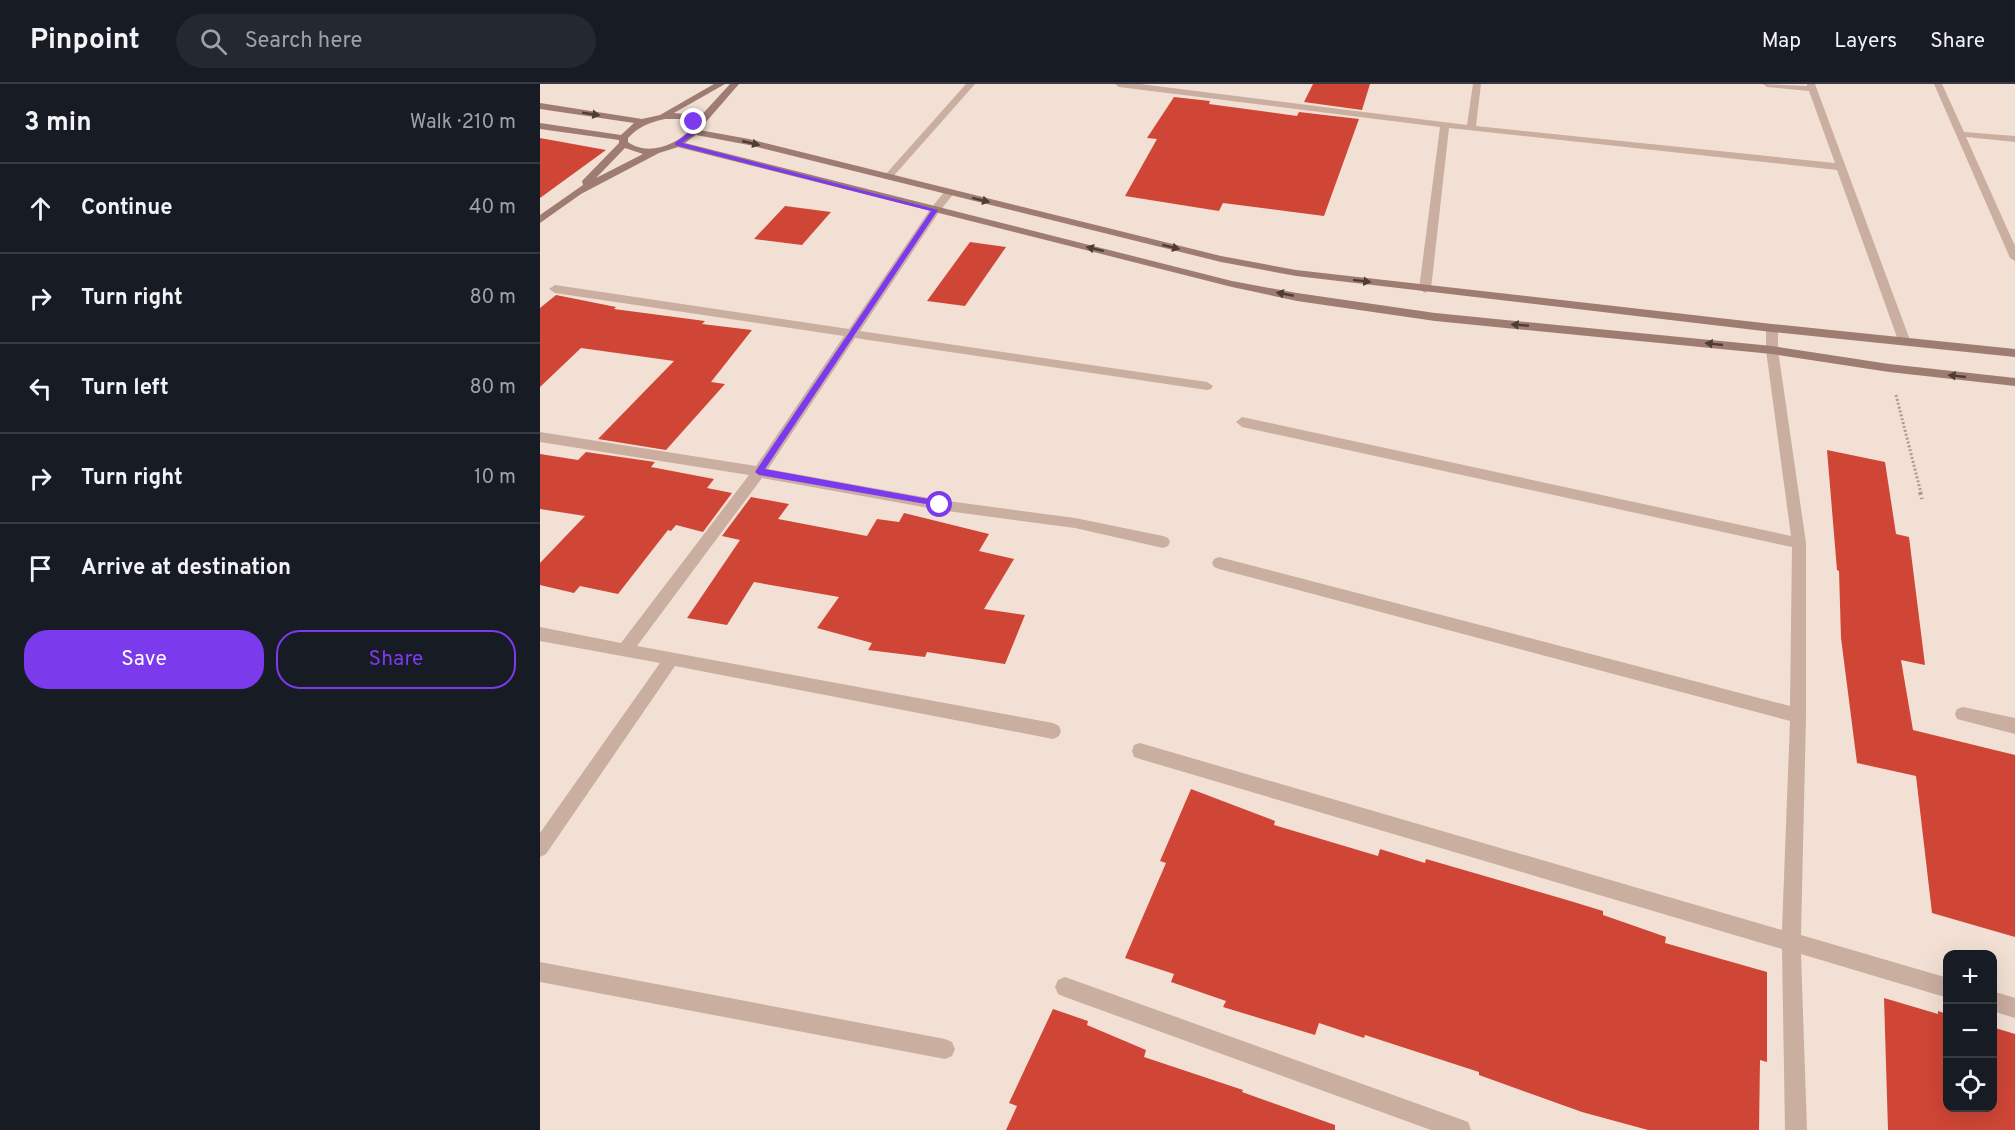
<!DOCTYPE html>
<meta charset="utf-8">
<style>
:root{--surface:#171b24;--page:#242831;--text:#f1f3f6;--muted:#9ea1a6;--line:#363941;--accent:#7c3aed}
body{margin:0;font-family:Overpass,sans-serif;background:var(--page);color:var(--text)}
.controls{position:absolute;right:18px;bottom:18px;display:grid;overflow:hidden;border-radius:12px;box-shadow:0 6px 24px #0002}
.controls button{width:54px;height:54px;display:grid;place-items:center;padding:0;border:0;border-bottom:2px solid var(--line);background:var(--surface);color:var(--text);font:30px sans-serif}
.stop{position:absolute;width:18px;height:18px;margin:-14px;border:4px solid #7c3aed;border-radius:50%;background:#fff}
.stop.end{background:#7c3aed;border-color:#fff;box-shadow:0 2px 6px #0008}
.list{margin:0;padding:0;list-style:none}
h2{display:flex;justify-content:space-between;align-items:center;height:78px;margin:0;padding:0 24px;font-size:26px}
h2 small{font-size:20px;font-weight:400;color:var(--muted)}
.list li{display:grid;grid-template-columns:39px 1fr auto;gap:18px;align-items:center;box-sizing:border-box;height:90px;padding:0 24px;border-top:2px solid var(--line)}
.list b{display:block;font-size:22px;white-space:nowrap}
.list em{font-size:20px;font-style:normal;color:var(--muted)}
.actions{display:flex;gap:12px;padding:18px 24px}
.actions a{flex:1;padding:14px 0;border:2px solid var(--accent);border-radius:24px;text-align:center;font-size:21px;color:var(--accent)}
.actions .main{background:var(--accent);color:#fff}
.icon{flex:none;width:33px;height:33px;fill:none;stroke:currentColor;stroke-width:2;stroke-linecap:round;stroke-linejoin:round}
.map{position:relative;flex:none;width:1475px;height:1046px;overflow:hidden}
header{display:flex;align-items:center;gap:36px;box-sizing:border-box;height:84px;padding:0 30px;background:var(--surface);border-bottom:2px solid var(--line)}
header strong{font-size:28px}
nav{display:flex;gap:33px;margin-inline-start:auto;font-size:21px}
.search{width:420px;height:54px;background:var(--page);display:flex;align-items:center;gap:15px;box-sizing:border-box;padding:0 21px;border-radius:33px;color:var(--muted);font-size:22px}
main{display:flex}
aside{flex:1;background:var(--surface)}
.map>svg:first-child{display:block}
</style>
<header>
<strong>Pinpoint</strong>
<div class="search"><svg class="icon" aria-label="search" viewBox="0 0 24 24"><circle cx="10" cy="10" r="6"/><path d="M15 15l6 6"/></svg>Search here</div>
<nav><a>Map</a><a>Layers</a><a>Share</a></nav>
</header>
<main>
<aside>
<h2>3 min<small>Walk · 210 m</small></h2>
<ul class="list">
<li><svg class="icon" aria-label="ahead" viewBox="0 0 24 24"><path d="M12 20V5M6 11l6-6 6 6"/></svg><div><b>Continue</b></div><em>40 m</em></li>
<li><svg class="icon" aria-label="right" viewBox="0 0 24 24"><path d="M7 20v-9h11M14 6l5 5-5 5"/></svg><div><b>Turn right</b></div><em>80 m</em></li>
<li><svg class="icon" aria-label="left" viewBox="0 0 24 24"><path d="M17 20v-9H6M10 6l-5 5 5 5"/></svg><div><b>Turn left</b></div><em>80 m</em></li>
<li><svg class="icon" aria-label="right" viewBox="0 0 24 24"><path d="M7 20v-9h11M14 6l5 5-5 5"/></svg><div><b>Turn right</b></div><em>10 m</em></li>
<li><svg class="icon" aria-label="arrive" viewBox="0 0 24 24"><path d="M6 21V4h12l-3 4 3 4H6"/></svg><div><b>Arrive at destination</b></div></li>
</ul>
<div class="actions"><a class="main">Save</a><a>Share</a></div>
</aside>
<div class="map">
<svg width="1475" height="1046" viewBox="0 0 1475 1046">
<rect width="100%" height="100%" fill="#f2e0d4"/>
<!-- building -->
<path fill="#cf4636" d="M773,0h57l-8,26 -58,-8z
M634,13l36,4 -1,3 88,12 2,-4 60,7 -35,97 -101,-13 -4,8 -94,-15 32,-57 -10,-1z
M0,54l66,12 -66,48z
M245,122l46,6 -29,33 -48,-6z
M430,158l36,5 -41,59 -38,-5z
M16,211l60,12 -2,2 91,12 -3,3 50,6 -41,52 14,2 -59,66 -68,-11 76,-78 -93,-13 -41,39v-79z
M1287,366l58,12 11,72 13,3 16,128 -24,-5 12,70 102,25v182l-83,-24 -16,-137 -59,-13 -16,-125 -2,-67 -2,-1z
M46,368l69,10 -4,5 63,12 -7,9 25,5 -29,39 -27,-7 -5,6 -3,-1 -50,64 -38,-8 -6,7 -34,-8v-22l45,-47 -45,-7v-55l38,6z
M211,413l38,7 -11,15 89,17 10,-17 22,3 5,-9 85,21 -10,17 35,8 -30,50 41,6 -20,49 -78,-12 -2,5 -57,-7 4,-7 -55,-15 22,-31 -85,-15 -27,43 -40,-7 53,-78 -18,-4z
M651,705l84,32 -1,4 104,31 2,-7 45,14 1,-4 141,41 36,11v4l63,22 -1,6 102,29v90l-7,-2 -1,70h-111l-66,-18 -103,-37v-3l-114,-37 -1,3 -45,-15 -4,12 -92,-28 3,-6 -55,-19 3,-8 -49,-16 41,-95 -6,-2z
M1344,914l54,16v-3l9,3v93h45v-80l23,7v96h-127z
M513,925l35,12 -1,4 59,25 -2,7 99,33 -1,2 93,33v5h-329l11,-24 -8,-3z"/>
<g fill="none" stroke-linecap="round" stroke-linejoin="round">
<!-- path-far1 -->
<path stroke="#b6978a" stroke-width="3" stroke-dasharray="2 2" stroke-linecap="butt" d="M1356,311l25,98"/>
<!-- path -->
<path stroke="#b6978a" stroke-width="4" stroke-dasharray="3 3" stroke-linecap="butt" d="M1380,408l2,7"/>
<!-- street -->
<path fill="#caaea0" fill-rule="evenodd" d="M426,0h9l-84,95h-6v-4z
M575,0h25l327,41 6,-41h8l-5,42 359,37 -26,-72 -42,-4 -4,-3 44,2v-2h8l95,256 -6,4 -6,-4 -61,-170 -388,-42 -18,161 -6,4 -6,-4 21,-162 -321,-40z
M1394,0h8l22,48 51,4v6l-49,-5 49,109v15l-5,-3z
M410,105l5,3 -16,20 -79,119 347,51 6,4 -2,3 -4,1 -352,-52 -87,131 172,31 135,18 88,18 5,2 2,4 -2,4 -5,2 -88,-20 -135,-18 -178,-32 -125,168 416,77 6,3 2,5 -2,5 -6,3 -378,-73 -129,188 -6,3v-24l120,-170 -120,-22v-14l81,16 128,-168 -209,-33v-10l216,34 88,-130 -289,-43 -6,-4 6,-4 294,44 82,-121 15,-18z
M1232,240l6,4v22l28,193v173l-5,219 147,43v20l-147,-44 6,176h-22l-3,-181 -642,-190 -6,-2 -2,-6 2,-6 6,-2 642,187 8,-209 -571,-152 -5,-2 -2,-4 2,-4 5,-2 571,149 2,-159 -550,-120 -6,-5 6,-5 549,119 -25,-186v-22z
M1423,623l52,11v16l-58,-15 -2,-5 2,-5z
M0,878l405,77 7,3 3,7 -3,7 -7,3 -405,-77z
M525,893l395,142 8,3 3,8h-40l-366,-133 -7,-3 -3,-7 3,-7z
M1452,907l23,7v20l-23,-7z"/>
<!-- secondary -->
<path fill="#9e7c71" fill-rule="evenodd" d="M174,0h11l-51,29 11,1 12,6 33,-36h9l-40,46 50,9 472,117 75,14 476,54 243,25v8l-243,-25 -476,-56 -75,-14 -472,-117 -53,-10 -11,8 547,138 65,12 138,20 337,33 117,18 126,14v8l-126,-14 -117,-18 -337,-33 -138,-20 -65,-14 -554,-140 -19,6 -78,41 -41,29v-8l43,-30 -1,-4 37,-38v-3l-79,-11v-6l81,12 13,-12 -94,-14v-6l102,16 18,-4zM125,35h15l9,4v8c-15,15 -42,25 -61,11v-4c10,-11 22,-16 37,-19zM85,64l18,6 -47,24z"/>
</g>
<!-- one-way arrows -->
<defs><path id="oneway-solid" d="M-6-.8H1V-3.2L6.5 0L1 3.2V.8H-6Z" transform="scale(1.5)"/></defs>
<g fill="#4e3c37">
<use href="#oneway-solid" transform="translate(51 30) rotate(9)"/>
<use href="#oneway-solid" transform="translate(211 59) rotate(13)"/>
<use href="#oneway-solid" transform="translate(441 116) rotate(14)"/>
<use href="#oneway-solid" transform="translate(631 163) rotate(14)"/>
<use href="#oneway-solid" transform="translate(555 165) rotate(-166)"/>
<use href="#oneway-solid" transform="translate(822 197) rotate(7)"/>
<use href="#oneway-solid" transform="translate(745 210) rotate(-169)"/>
<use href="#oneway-solid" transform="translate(980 241) rotate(-175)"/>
<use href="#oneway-solid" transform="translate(1174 260) rotate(-174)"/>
<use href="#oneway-solid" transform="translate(1417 292) rotate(-174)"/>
</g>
<!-- route -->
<path fill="#7c3aed" d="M154,36l3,2v10l-15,11 256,67 -173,259 175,32 4,4 -1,2 -184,-32 -4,-3 176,-261 -256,-66v-2l16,-12v-9z"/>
</svg>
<div class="controls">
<button>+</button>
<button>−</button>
<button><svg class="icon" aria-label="locate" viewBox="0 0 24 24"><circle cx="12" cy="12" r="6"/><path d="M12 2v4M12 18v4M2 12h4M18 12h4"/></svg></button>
</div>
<div class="stop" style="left:400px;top:421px"></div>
<div class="stop end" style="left:154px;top:38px"></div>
</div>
</main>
